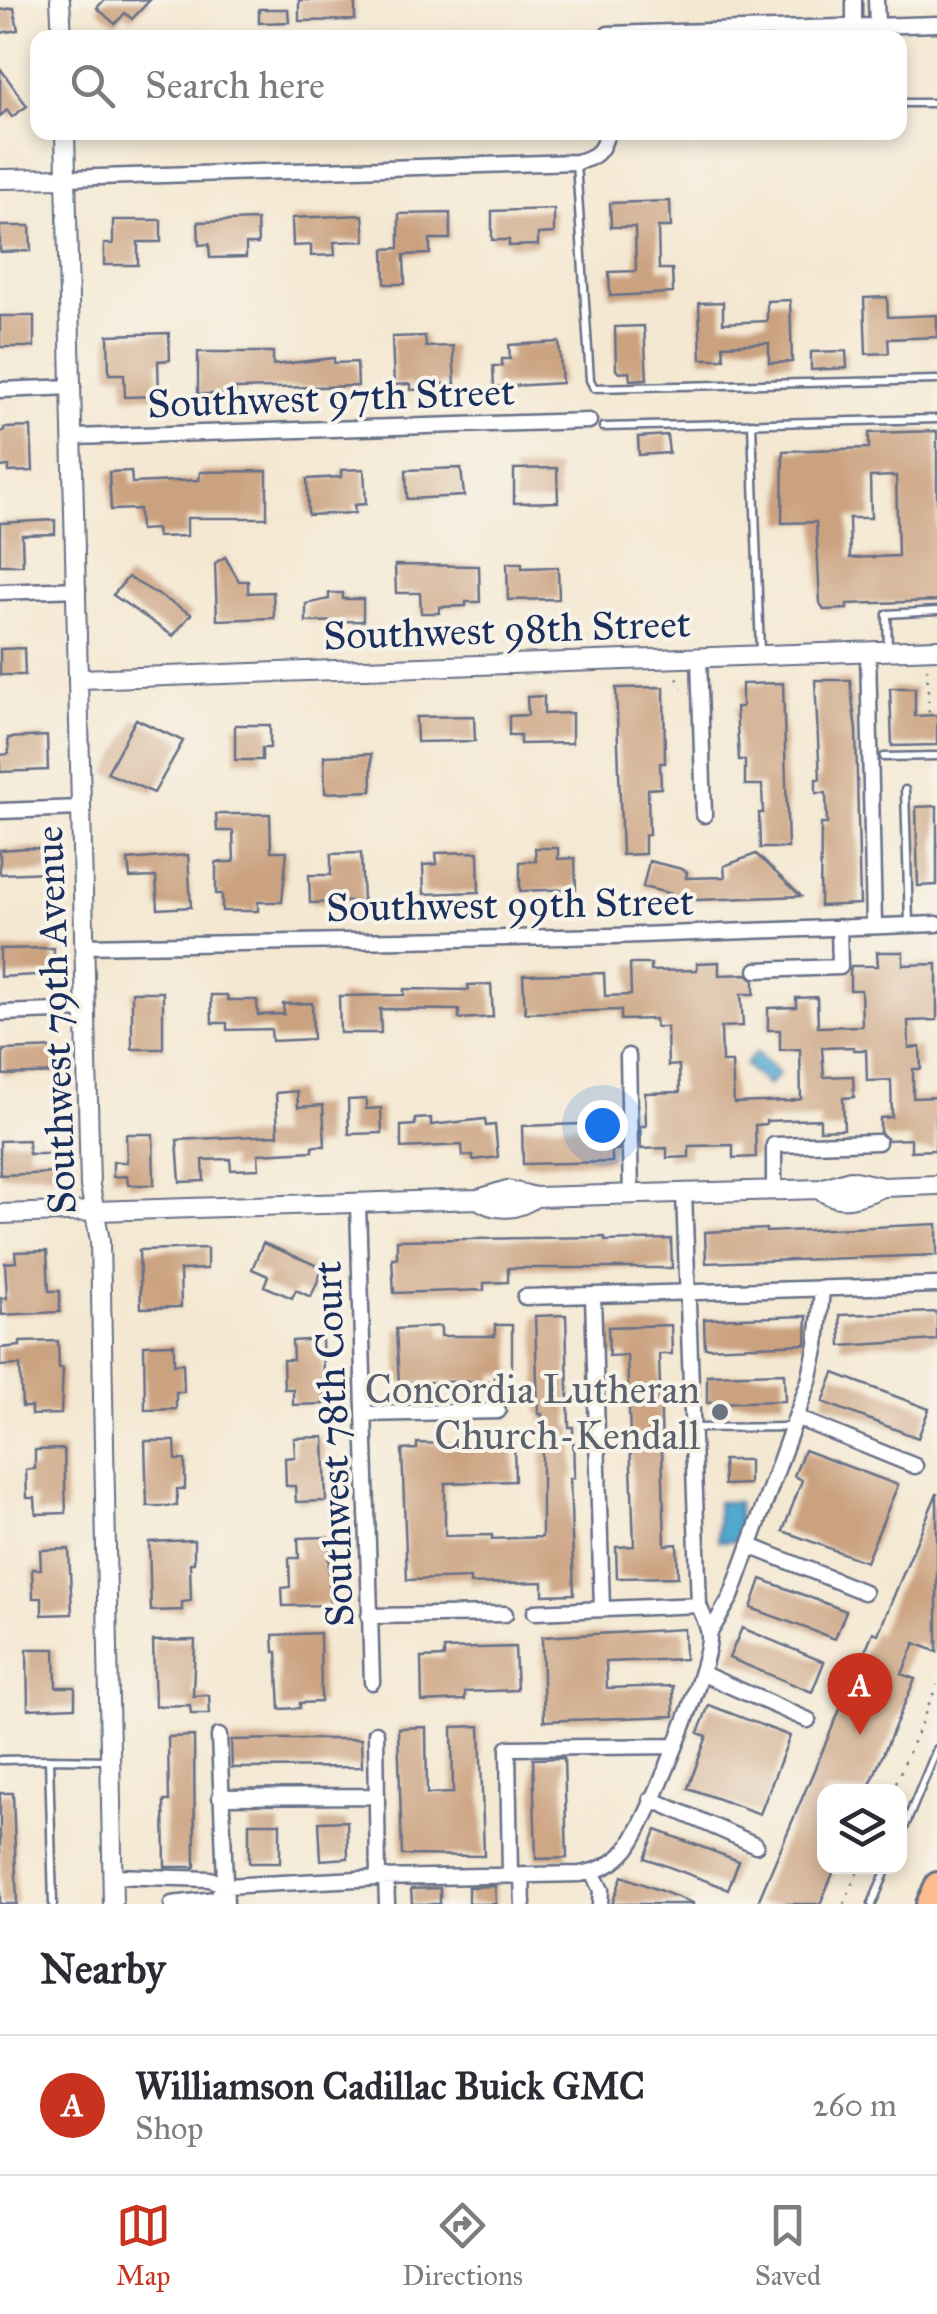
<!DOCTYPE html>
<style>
:root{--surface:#fff;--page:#f7f7f7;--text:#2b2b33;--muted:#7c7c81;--line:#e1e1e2;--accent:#c8321e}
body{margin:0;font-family:"IM FELL Great Primer",serif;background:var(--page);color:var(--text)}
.controls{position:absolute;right:30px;bottom:30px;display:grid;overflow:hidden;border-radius:20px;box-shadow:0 5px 15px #0003}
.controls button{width:90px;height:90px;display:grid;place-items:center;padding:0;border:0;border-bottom:2px solid var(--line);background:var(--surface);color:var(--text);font:50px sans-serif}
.you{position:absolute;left:602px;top:1125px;width:35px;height:35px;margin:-25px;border:8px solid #fff;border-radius:50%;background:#1a73e8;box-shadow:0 0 0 15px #1a73e833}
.badge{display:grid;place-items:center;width:65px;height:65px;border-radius:50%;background:var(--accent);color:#fff;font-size:32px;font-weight:700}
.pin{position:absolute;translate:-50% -82px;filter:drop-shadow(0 2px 5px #0008)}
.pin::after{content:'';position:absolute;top:52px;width:35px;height:30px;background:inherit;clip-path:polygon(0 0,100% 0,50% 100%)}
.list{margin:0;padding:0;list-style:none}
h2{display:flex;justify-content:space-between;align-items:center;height:130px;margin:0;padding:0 40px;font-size:42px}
h2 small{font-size:32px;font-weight:400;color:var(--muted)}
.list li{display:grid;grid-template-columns:65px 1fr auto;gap:30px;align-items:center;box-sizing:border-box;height:140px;padding:0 40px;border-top:2px solid var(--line)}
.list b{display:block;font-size:38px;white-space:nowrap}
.list p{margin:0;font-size:32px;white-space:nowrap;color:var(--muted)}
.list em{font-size:32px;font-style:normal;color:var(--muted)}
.icon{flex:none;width:55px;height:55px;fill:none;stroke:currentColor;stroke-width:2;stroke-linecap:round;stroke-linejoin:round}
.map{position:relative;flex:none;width:937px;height:1904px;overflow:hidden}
.search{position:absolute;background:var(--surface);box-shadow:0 5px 15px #0003;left:30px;right:30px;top:30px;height:110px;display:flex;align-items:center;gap:25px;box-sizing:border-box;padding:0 35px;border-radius:20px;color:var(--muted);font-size:38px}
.sheet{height:270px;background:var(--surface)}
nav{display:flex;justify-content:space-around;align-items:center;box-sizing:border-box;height:140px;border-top:2px solid var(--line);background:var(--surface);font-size:28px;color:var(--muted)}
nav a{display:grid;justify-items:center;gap:5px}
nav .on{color:var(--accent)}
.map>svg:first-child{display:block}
</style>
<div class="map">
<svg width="937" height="1904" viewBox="0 0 937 1904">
<rect width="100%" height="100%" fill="#f7f3e8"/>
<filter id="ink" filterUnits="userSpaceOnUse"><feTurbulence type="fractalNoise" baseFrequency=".01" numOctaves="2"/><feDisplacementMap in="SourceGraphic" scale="20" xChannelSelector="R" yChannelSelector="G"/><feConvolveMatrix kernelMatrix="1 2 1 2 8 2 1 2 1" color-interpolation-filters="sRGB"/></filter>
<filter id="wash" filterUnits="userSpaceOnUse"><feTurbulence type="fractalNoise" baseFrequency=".0048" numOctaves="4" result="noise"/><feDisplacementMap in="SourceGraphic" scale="40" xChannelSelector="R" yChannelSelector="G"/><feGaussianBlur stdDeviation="2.25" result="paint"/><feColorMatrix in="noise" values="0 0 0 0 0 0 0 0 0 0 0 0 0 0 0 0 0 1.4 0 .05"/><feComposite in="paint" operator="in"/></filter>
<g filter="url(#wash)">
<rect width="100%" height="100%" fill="#f4e8d2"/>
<!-- water -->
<path fill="#53a8cf" stroke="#376c96" stroke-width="2.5" d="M756,1052l23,22 -11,12 -23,-21z
M717,1502h21l1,39h-21z"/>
<g id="blocks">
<!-- building -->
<path fill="#cba280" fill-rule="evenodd" d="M104,0h46l-18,19 -7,-6 -10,11 -18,-16z
M299,0h56v20l-56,1z
M14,8l4,22 -18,3v-23z
M259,9h29l1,13 -30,1z
M0,68l27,38 -15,11 -5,-7 -7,6z
M670,201l1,26h-13l1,42h13l1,24 -63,3 -1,-24 27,-1 -1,-44h-24l-1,-24z
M554,209v24l-16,1v11l-29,1v-6h-17v-29z
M450,213v26h-20v15l-26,1 1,29h-20l-1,-35 15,-1v-34z
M363,215l2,26 -31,1 1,13 -24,1v-11l-18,1 -1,-28z
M113,220h48v22h-23v23h-34v-21h9z
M257,220l1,24h-12v13l-36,1 -1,-14 -10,1 -1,-23z
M0,226h30l1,25 -31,1z
M887,297l1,20 49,-2v22l-49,2 1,14 -23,1 -2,-56z
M790,300l2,62 -23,1v-20l-46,2 1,14h-23l-2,-56 24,-1v21l44,-2v-20z
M0,316h34v31h-34z
M644,326l3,53 -17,1 -1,-8 -10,1 -3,-3 -1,-43z
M169,333l1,27 -12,1 1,35 -34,1 -1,-23h-15l-1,-39z
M425,336l1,11 27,-1 2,38h-17v5l-27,1v-6l-17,1 -2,-48z
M559,342l3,41 -68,4 -1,-21h9v-7h8l-1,-14z
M846,351l1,17 -36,2v-18z
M198,352h75v13l61,-7v5l23,-1 1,24 -123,3v5h-37z
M31,427l2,44 -24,1v-6l-9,1v-35l4,-1v-3z
M937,431v170l-90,3v5l-23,1 -4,-7 -4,-81 -34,1 1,-72 86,-3v-15zM896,476l2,80 -48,2 -1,-40h22l-1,-41z
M667,435l2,18 -30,2 -1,-18z
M461,468l3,28 -57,3 -1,-29z
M557,468l1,34 -44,1v-34z
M364,469l2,35 -12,1 1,8 -47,2 -1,-36 34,-2v-7z
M131,471l1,12 67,-3 1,-8 67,-1v47h-80v18l-30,1 -1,-8 -16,1 -1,-21 -28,1 -2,-38z
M55,520v14l-33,1 1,30h-23v-42z
M225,557l14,24h9v12l25,-1 1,26 -57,2 -2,-57z
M507,563h15v5l36,-1 1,32 -51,1z
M395,565l84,1 1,36h-14v4l-27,1v6h-18l-1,-20h-24z
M128,577l63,37 -18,22 -60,-41z
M329,593h14v6h20v22l-57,1v-18l23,-5z
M24,648l1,27h-25v-26z
M815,680h35l6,51 4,173 -40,2 1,-82h6l-1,-31h-10v-14h4z
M783,683l5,165h-28l-1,-35h4l-1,-28h-17v-25h-6l-3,-53h6v-23z
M664,687l1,76h-5l1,25 -13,1 1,46h-4v19l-23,1 -6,-167z
M890,688h25v28l22,-1v30l-45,1z
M544,696v18l28,-1v30l-52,1v-9h-11v-19l19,-1 -1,-18z
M474,716l1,25 -58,1 -1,-25z
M136,719l47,22 -29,52 -47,-20z
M235,725h35v23h-8v12h-27z
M47,736l1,34 -48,2v-17l9,-1 -1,-16z
M371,754l1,37 -47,2 -1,-37z
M937,806v79l-19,1 -2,-79z
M216,814h54l1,37h16l-5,51h-24v9h-36v-17h-6v-32h18l-1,-31h-16z
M28,848l21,1 1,23 -50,2v-24z
M535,848h23v11l17,-1 1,31 -56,2v-29l16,-1z
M478,852l1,40 -55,2 -1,-29 14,-1 -1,-11z
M361,853l2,48 -53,2 -1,-28h22v-21z
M756,854l45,42 -104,4 -54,-13 6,-26 33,8 5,3 -1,6 39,-1 -1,-11z
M188,855l3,52 -33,2 -2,-32 -26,1 -2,-18z
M54,948v26l-54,3v-28z
M877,952h26v13l34,-1v56l-29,1 1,27 11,-1 1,22h-8v29l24,-1 -2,53 -24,1v-12l-23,1 -8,-8v-14l12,-1 -1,-37 -24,1 -1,-31h-12v-3l-32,1 2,29 29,-1 1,21 -11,1 1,31 -24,1v-11l-54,2v3l-11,1 1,32 -23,1v-13l-44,1v11l-22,1v-10l-26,1 -1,-23h6l-1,-33 35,-1 -1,-27 -11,1 -1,-39h-11l-1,-8 -34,1v-10l-96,3 -2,-38 81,-2 1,23 26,-1 -1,-31h21v7l46,-1v-7l22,-1v13l28,-1 7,6v14h-13l2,32 -22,1 1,35h10l2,41 56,-2 11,-2 -1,-50 -20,1v-20h-12v-22l28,-1v-9l21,-1 1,30 44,-1 -1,-36h-11v-19l1,-5h27z
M491,984l2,33 -34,2v-9l-79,-1 1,24h-41l-1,-37 65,-1v-6l65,1 -1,-5z
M132,992h31v57h-31z
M211,995h16l1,5h29l1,15 26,-1 -1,-10 29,-1 1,36 -41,2 -1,-12 -44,1v-7h-15z
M58,1048l1,25 -56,2v-25z
M297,1091l1,16 25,-2 2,41h-12v5l-55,3 1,15 -28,1 -1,-11 -27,1 1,21 -24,1 -3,-42 101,-5 -2,-42z
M366,1099v10l15,-1 1,25 -33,1 -1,-34z
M431,1118v7l54,-6 1,7 9,-1 3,32 -25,3v-5l-10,1 -1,-11 -61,3v-22l14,-1v-6z
M611,1123v4h8v23h-7v12l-89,2 -1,-38z
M126,1134h27l1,51h-26l-1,-9 -14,1v-15h14z
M28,1140l1,14h30l1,19 -60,2v-34z
M937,1224v31l-231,8 -1,-31 61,-3v3z
M605,1237v4l66,-2 1,29h-164v14l-24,1v7l-90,3 -2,-35h5v-18z
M263,1243l60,25 -12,29 -15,-7 -4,8 -28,-12 4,-10 -16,-7z
M207,1248v21l-27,1 1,37 -40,1 -2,-58z
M47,1251l2,40h11v21l-58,3 -1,-17h6l-2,-35 11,-1 -1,-10z
M937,1312v28l-96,6 -1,-31z
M566,1315l3,112h4l1,51h-4l4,116 -31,1v-13l-73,2v-6l-63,2 -5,-130 15,-1v-6l65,2v-4l18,-1v4h14l1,37 -70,2v53l47,-1v4l50,-2v-123h-4l-3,-98z
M807,1316l-1,28 -101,4 -1,-29z
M495,1325h17v49h-18v7l-95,2 -3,-54 45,-3v10h54z
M671,1325l1,29h-13l6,191 12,-1 1,33 -61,1 -1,-31 18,-1 -7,-191 -18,1 -1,-29z
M322,1339l2,65 -31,1v-16h-9l-1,-29h10l-1,-19z
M58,1341l1,27h4l-2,46 -30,1v-8h-9l-2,-42 -20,1v-18l20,-2v-4z
M174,1344v20l9,-1 1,29h-8v17l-31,1 -1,-65z
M784,1373l1,28 -78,2v-28z
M834,1373l95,36 -11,29 -95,-36z
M324,1437l2,64 -30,1 -1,-16h-9l-1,-28 10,-1 -1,-19z
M145,1441h30l1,19h9v29h-8v17h-30z
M64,1449l2,64 -30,1 -1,-16h-8l-1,-28 9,-1v-19z
M804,1450l94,35 -32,77 -83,-31 19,-51 -8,-4z
M723,1460h26v24l-25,1z
M937,1493v159l-22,-9 -13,31 13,5 -48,113h-43v74h12l-16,38h-63l116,-272 5,2z
M328,1537l2,68 -47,1 -1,-18 8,-1 -1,-29h10l-1,-20z
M194,1540v23h-4l1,38 -9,1v8l-31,1 -2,-69z
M69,1549l3,65 -30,1v-17h-9l-1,-29h9l-1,-19z
M761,1579l85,32 -11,28 -84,-31z
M742,1628l82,34 -12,30 -83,-34z
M684,1629l1,30 -79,3 1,26 66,-2 1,30 -130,5 -2,-84z
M320,1633l1,69 -21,1v5l-20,1 -3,-57h-3l-1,-17z
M195,1640l-2,56 16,-1 1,19h-19l-1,-9 -35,1 -2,-65z
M515,1647l2,43 -52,2v8l-43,2 -1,-44 23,-1v-8z
M27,1649h28l1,38h19v20l-47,2z
M709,1705l81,31 -30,78 -72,-26 19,-52 -9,-3z
M480,1726l4,130 -82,-1 -4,-127 28,-1 1,67 26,-1 -1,-66z
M194,1736l1,131h-30l-1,-66h5l-1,-64z
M283,1739h78l1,28 -130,1 -1,-28z
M564,1758l3,100 -31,1 -3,-100z
M0,1793h13l4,111h-17z
M347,1821l1,37 -27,2 -2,-38z
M249,1823h31v40h-31z
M656,1830l83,31 -11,28 -83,-31z
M622,1876l71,27v1h-81z
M495,1886l1,18h-28v-17z
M440,1888v16h-28l-1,-15z"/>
</g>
</g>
<g filter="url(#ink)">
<use href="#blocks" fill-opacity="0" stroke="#677087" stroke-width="2.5"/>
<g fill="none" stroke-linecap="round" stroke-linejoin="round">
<defs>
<path id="service" d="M900,103h37
M576,163l14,217 4,8 343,-8
M752,423l8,229
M603,427l334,-8
M888,648l-1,-34 50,-3
M884,757l53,-1
M905,790l4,133
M695,1428l97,-1
M49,1759l59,1
M0,1760l49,-1 4,145
M900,1838l37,-89
M872,1904l16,-38"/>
<path id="minor" d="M854,0v26
M876,0l1,25
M608,38v-4l329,-10
M67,178l509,-16c19,-4 27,-10 31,-30
M0,390l73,-3
M74,437l515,-16
M0,592l78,-3
M868,651l6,274
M699,658l5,157
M0,811l81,-3
M84,946l529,-10 324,-12
M757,970l83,-3 -1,-40
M0,1013l87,-3
M628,1056l3,139
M774,1190v-45l104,-3
M358,1204l14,478
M593,1295l9,314
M525,1297l412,-12
M364,1414l134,-3
M797,1418l118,48
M750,1546l114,46
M535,1612l164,-7
M369,1616l136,-2
M709,1634l22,-37 78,-216 8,-36 5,-56
M703,1674l105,46
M376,1733l2,145
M219,1736l7,168
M220,1797l157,-1
M651,1799l105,46
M592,1872l9,18 -1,14
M510,1874l-2,-126 167,-2
M113,1876l97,3 16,7 152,-8 202,-4c18,-3 34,-9 46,-24 21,-25 85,-184 83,-215 -1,-10 -7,-21 -10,-30l-15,-412
M522,1876l1,28
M386,1877l1,27
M172,1904l43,-5 11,-13"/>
<path id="tertiary" d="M60,0l2,38
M65,132l25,1054 10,55 13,663
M0,179l67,-1
M80,679l857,-30
M820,1189c19,17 42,7 63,-2
M478,1199c18,13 40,11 57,-2
M0,1214l478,-15 29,-9 28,7 285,-8 30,-9 33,7 54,-2"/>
<path id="trunk" d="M928,1904l9,-20"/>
</defs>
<!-- service casing -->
<use href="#service" stroke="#677087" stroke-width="11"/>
<!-- minor casing -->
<use href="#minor" stroke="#677087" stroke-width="19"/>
<!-- tertiary casing -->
<use href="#tertiary" stroke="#677087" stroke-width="22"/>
<!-- trunk casing -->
<use href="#trunk" stroke="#677087" stroke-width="28"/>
<!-- path -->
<path stroke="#677087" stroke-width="2.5" stroke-dasharray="2.5 8" stroke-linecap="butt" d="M927,668l2,46
M677,678l5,10
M892,1792l45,-107
M844,1904l16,-38"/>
<!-- service -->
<use href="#service" stroke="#fff" stroke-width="6"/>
<!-- minor -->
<use href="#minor" stroke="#fff" stroke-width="14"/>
<!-- tertiary -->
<use href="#tertiary" stroke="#fff" stroke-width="18"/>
<!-- trunk -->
<use href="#trunk" stroke="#fbbb8c" stroke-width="22"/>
</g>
</g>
<!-- markers -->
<circle fill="#6b7280" stroke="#f7f3e8" stroke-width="4" cx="720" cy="1412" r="10"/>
<g text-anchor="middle" stroke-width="8" stroke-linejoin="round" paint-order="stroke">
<!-- street labels -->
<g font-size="40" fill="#1b2f5e" stroke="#f7f3e8">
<text transform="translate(331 397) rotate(-2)" y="14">Southwest 97th Street</text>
<text transform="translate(507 629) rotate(-2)" y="14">Southwest 98th Street</text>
<text transform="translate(510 904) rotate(-1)" y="14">Southwest 99th Street</text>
<text transform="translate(55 1020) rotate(-92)" y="14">Southwest 79th Avenue</text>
<text transform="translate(333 1444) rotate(-92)" y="14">Southwest 78th Court</text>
</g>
<!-- worship labels -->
<g font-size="40" fill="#5b616d" stroke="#f7f3e8" text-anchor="end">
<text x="700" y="1403">Concordia Lutheran<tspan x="700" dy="46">Church-Kendall</tspan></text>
</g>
</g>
</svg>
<div class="controls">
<button><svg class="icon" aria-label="layers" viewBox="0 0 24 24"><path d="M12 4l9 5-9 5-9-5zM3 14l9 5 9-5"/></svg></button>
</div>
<div class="you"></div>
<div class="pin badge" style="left:860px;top:1735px">A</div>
<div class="search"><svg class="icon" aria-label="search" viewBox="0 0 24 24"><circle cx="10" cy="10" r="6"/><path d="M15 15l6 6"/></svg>Search here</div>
</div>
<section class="sheet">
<h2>Nearby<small></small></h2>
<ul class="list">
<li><span class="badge">A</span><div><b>Williamson Cadillac Buick GMC</b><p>Shop</p></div><em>260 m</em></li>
</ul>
</section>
<nav>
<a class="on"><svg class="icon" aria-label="map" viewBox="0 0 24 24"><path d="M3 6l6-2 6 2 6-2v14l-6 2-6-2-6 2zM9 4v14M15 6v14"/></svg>Map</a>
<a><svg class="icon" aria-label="directions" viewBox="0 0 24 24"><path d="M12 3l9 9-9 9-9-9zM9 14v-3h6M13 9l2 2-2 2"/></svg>Directions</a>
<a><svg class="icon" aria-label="saved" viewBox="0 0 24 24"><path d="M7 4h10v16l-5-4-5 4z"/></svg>Saved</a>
</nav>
